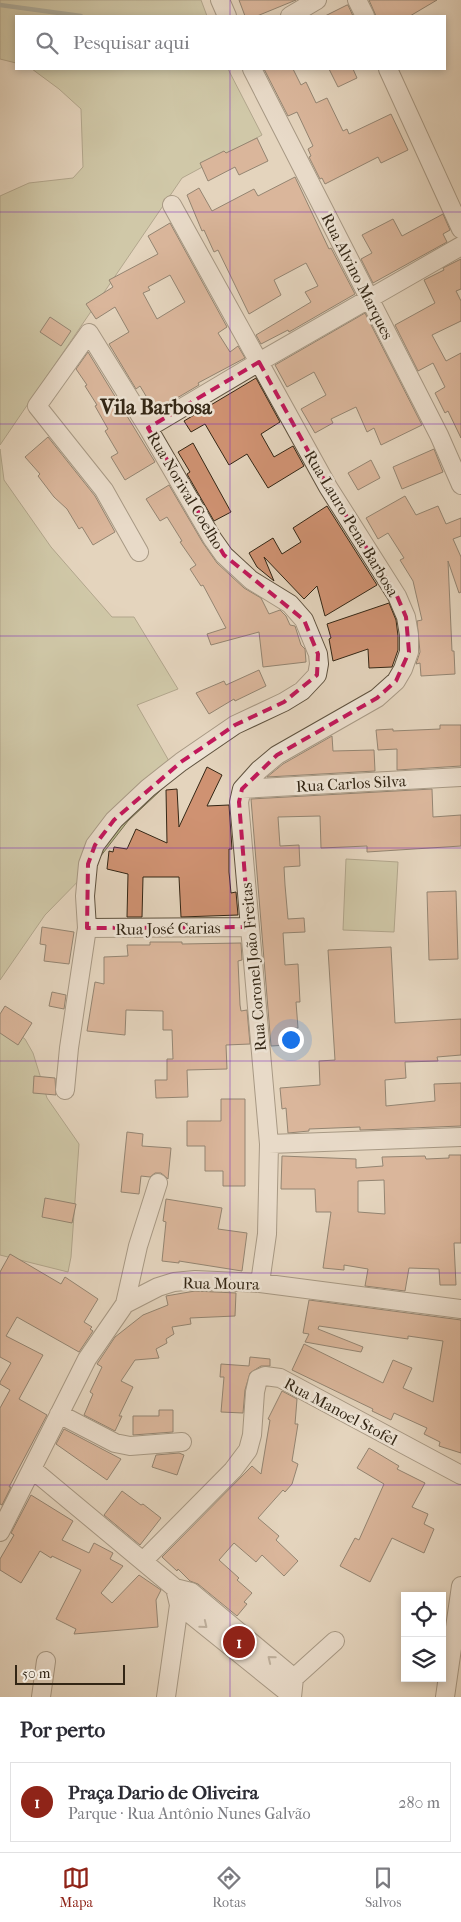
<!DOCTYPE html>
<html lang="pt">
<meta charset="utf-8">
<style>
:root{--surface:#fff;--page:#f2f2f3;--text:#2b2b33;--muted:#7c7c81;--line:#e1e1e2;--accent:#8f2418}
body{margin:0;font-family:"IM FELL French Canon",serif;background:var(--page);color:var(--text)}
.controls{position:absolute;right:15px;bottom:15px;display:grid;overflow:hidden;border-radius:0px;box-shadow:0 2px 8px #0003}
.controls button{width:45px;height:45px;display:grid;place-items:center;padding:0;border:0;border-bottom:1px solid var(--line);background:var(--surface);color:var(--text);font:25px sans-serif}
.scale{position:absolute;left:15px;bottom:12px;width:110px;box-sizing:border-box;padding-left:5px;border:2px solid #332615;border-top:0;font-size:14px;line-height:18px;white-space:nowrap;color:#332615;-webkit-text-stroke:4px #ede3d4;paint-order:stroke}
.you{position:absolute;left:290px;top:1039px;width:18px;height:18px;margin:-12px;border:4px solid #fff;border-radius:50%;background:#1a73e8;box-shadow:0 0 0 8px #1a73e833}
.badge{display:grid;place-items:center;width:32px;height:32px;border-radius:50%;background:var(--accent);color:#fff;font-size:16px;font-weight:700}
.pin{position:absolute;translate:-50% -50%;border:2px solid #fff;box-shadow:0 1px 5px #0006}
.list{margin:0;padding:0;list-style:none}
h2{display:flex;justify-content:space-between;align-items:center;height:65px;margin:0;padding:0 20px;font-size:21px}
h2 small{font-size:16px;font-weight:400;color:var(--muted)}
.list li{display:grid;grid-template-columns:32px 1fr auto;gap:15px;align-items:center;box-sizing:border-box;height:80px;margin:0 10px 10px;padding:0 10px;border:1px solid var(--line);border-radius:0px}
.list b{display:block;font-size:19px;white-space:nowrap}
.list p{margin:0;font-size:16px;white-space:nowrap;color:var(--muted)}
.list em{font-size:16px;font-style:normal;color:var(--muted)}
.icon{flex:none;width:28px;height:28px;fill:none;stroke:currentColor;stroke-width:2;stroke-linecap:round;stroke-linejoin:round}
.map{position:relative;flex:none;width:461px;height:1697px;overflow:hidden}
.search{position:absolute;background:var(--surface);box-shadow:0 2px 8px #0003;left:15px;right:15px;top:15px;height:55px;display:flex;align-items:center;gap:12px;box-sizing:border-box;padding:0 18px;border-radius:0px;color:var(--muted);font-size:19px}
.sheet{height:155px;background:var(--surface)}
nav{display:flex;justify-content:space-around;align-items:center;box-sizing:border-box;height:70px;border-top:1px solid var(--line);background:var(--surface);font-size:14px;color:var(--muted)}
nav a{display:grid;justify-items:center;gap:2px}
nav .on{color:var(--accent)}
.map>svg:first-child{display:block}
</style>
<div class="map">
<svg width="461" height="1697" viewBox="0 0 461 1697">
<rect width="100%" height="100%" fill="#e4d4bd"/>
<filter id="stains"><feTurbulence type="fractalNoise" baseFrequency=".004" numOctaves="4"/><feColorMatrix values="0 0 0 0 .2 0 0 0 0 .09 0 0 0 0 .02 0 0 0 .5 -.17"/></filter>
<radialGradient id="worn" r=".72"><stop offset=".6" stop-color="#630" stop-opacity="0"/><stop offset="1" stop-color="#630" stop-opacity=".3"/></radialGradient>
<!-- green -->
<path fill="#b9bb8e" stroke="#767052" d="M0,0h201l6,16h-191v47l-16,-4z
M32,69h196l34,66 -80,43 -182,267v-249l29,-13 44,-5 10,-11 -2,-58 -22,-20z
M0,449l4,31 47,67 61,70h22l44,72 -41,16 40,70 -49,46 -35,45 -48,49 -45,65z
M346,859l52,3 -4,70 -51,-2z
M0,1022l25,17 8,14 14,45 32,46 -8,113 -3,15 -68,-17z"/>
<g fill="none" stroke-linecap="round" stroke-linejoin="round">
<!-- stream -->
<path stroke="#6e7e73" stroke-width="4.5" d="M0,5l81,11"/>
</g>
<!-- building -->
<path fill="#cf9272" stroke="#332615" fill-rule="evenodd" d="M239,0h57l-39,16h-12z
M369,0h68l-27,16h-34z
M348,5l5,11h-28l22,-11z
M264,69h29l8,16 5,-3 10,21 11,-5 16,33 4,-2 2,5 42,-20 17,36 -27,13 -3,-6 -53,27 -3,-6 -2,1 -11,-22 2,-1 -3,-7 5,-3 -16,-34 -9,4z
M329,69h24l4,9 -19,9z
M257,138l11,23 -29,14 -4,-8 -27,14 -8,-18 24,-12 2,2z
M295,177l34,72 2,-1 24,46 -66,38 -1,-2 -27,14 -5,-9 55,-33 -6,-10 13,-6 -12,-23 -32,17 7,15 -32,19 -31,-64 -4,2 -10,-22 -2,1 -15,-36 12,-7 13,23 42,-22 4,7z
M443,214l7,16 -7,4 4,8 -74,41 -12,-24 11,-6 -10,-18 31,-16 9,17z
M170,223l57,104 -9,6 12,19 8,-6 7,12 -47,25 1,2 -44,26 -15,-25 -4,3 -27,-45 20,-12 -14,-25 -19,12 -10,-15 27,-17 -4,-7 49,-26 -10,-18zM170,275l15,27 -28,17 -14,-26 7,-3 -2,-3z
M461,259v30l-5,2 5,10v20l-29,14 14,26 15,-8v85l-13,-27 -3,2 -10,-20 10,-6 -12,-24 -15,8 -23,-46 40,-22 -11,-23 20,-10 -1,-2z
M365,313l57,112 -41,20 -7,-17 -7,4 -11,-25 -25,12 2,4 -18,10 -14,-24 25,-14 -12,-23 -27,15 -12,-22z
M50,317l21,14 -10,15 -21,-14z
M88,352l67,110 -30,18 -14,-23 7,-4 -13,-22 3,-2 -13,-23 2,-1 -12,-19 2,-1 -11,-16z
M256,378l24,44 -19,12 13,23 19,-11 11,20 -36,22 -21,-34 -18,11 -24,-41 -14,8 -7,-11z
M48,437l47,59 20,36 -22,13 -11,-18 -3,2 -12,-20 -13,-12 -16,-21 2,-2 -15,-17z
M193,443l38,69 -17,9 -27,-47 3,-2 -12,-20z
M434,449l9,23 -41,17 -9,-22z
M371,460l9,18 -22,12 -10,-17z
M169,485l34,58 14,20 27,25 17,10 8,16 11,-4 6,6 4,9 5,1 6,19 4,4 1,13 -43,5 -4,-35 -48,13 -4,-11 19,-6 -23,-43 -2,1 -11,-17 6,-4 -16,-23 2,-1 -15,-24 -7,4 -14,-22z
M405,496l11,19 22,-9 8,18 15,-6v18l-8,3 8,18v35l-2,1 -11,-32 4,90h2l1,23 -34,2 -1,-13 -4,1 4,-12 -3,-31 5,-1 -9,-39 -13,-21 4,-2 -16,-25 -10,6 -12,-21z
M327,506l50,79 -52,31 -8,-30 -13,13 -40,-42 10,24 -17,-14 -8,-14 24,-15 9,16 19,-12 -8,-14z
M389,603l7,17 2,16v14l-6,17 -23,1 -1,-19 -35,12 -4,-22 2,-1 -4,-14z
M259,670l7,16 -31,15 -1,-2 -25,15 -13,-21 28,-12 2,4z
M440,725h21v41l-64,4v-21l-19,1 -2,-20 17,-1v2l47,-2z
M332,736l1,15 41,-1 1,21 -108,6 16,-13z
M207,767l15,8 -15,31 22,-1 3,44h-3v23l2,21 5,-1 2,23 -57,2 -2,-40h-36l-1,40h-15l1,-43 -21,-5 2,-18 4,1 1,-5 13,2 9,-20 31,14 -1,-53 11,-1 2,38z
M432,789l1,28 28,-2v31l-94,6v-6l-46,2 -1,-32 -42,1 2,29 19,-1 1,21 -16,1 1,18 3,34 16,-1 1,14 -22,1 2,32 13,-1 2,38h-4l2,26 -10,1v16l-17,1 -20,-247z
M456,891l2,68 -29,1 -2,-68z
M42,927l32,5 -5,32 -25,-3 2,-16 -6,-1z
M150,942h32v2l59,-1 1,17 -4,1 2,44 1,6 6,-1 3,34 -24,1 1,24 -40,1 1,27 -32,1 -1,-18h12v-21h6l-1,-29h-9v-19l-37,-1 -1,25 -38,-4 8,-49 9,2v-27l24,-1 -1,-11h23z
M391,947l4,76 66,-4v36l-24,2 1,4 -33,1 1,16 -21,2 1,26 49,-5 -1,-17 27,-1v43l-101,4v-3l-51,2v2l-21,2 -2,-25 -4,1 -2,-21 40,-3 -1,-24 16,-1 -7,-110z
M52,992l14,3 -2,14 -15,-3z
M5,1006l27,17 -14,22 -18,-12v-19z
M34,1076l21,2 1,17 -23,-2z
M221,1099h24v87h-22v-15h-18v-25h-18v-25h34z
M127,1132l16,2 -1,12 29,2 -3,31 -7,-6h-6l-5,4 -9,-1 -2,18 -18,-2z
M449,1155h12v88h-7l2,42h-16l-1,-16 -30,-1 -4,23 -40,-5 3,-17 -24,-4v5l-21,-2 8,-56h-15l-1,-23h-34l1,-33 74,3v9l27,-2 -1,-9 43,-1 1,3 23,-1zM384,1180l1,34 -27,-2v-31z
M45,1198l31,6 -4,19 -30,-6z
M166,1199l56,9 -4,21 29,4 -5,38 -63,-10v2l-17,-2 4,-39 -3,-1z
M10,1254l51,30 4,-7 33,22 -14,23 8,5 -2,2 3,2 -14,21 -62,-35 -11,19 37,19 -24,44 28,16 -38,72h2l-9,18 -2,-1v-96l10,-18 -10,-6v-2l11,-19 -11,-6v-85z
M195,1291l41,2 -1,23 -45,2 1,6 -19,3 2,7 -8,5 1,4 -11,6 3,9 -24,2 -14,21 12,6 -14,29h3l-7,15 -31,-16 9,-21 -3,-2 12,-25 -5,-3 18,-27 28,-22 25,-10 -2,-9z
M309,1300l152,20v133l-22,-7 1,-4 -16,-8 3,-6 -33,-15 -3,7 -19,-9 1,-2 -81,-39 12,-26 79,39 10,-23 19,8 -9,20 30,14 10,-61 -35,-5v3l-89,-13 -1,3 45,18 -2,5 -56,-10 4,-8 -6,-1z
M250,1357l20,2v7h-9l-11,7 -5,17 -2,23 -22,-1 3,-35h-4l1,-13 28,2z
M282,1391l15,8 -2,25h3l-6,37 6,3 -6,20 -7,8 -2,-2 -25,28 21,18 -3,4 22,21 -14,15 -22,-21 -6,7 -22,-19 -15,17 20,18 -2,2 15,13 -8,9 3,2 -10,12 -39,-32 -8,-3 -12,-12 -1,2 -15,-14 90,-91 9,8 9,-54 -2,-1z
M159,1410h14v22l-40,3v-19h26z
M64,1429l57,30 -14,21 -51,-36z
M369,1448l30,18 -2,3 28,14 -13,24 16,7 -4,10 10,5 -10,24 -32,-15 -22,44 -30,-16 15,-28 4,2 25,-56 -27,-16z
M179,1453l5,2 -7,20 -25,-8 4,-12z
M122,1491l19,14 2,-1 18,14 -21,27 -36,-30z
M31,1495l42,26 -11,19 27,13 5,-10 19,10 -3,6 13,7 -22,27 11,10 27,-28 22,15 -5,10 2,27 -84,7 2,-5 -20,-10 25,-49 -29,-14 -1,2 -11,-7 -19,32 -21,-13v-11l14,-24 -3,-2z"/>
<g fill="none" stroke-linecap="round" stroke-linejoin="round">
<defs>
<path id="minor" d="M220,0l7,16
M357,0l8,16
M290,16l27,-16
M252,69l187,366 22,50
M388,69l73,160
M172,205l156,282 69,109 9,21 3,18v17l-6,17 -7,12 -19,17 -100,57 -18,15 -17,19 -3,13 30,342 -2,90 -7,49
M148,428l111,-66 202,-116
M242,789l219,-12
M87,928l162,-1
M65,1090l4,-42 18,-120 -2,-32 3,-32 7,-19 19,-25 34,-32 33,-26 54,-37 49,-23 18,-11 15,-16 2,-11 -1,-10 -14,-34 -14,-16 -39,-24 -27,-25 -12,-17 -64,-110 -59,-95 -52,73 67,84 35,62
M269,1144l192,-7
M125,1304l13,-58 20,-63
M59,1414l56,29 15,3 52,-4
M32,1469l143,119 16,4 103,86 -2,19
M0,1532l87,-173 38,-55 33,-17 16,-5 21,-2 65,3 201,26
M143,1561l90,-91 15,-20 4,-15 3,-43 3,-13 7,-3 15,2 181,97
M175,1588l4,17 113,91
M294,1678l41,-37
M41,1697l5,-36
M166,1697l13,-92
M445,1697l16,-111"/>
</defs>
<!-- minor casing -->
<use href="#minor" stroke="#5f523f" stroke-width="20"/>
<!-- minor -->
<use href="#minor" stroke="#ede3d4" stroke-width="18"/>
</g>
<!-- one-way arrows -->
<defs><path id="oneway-chevron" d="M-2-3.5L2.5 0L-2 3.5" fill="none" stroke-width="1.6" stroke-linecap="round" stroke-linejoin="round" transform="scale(1.25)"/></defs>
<g stroke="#908474">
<use href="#oneway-chevron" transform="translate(204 1625) rotate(39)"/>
<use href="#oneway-chevron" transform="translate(271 1659) rotate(-141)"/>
</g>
<!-- marked area -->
<path d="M0 0H461V1697H0ZM259,362l69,125 69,109 9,21 3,35 -13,29 -19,17 -100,57 -35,34 -3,13 10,125 -162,1 1,-64 7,-19 19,-25 67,-58 54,-37 49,-23 33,-27 1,-21 -14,-34 -80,-65 -76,-127z" fill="#e4d4bd" fill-opacity=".55" fill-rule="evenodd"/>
<path fill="none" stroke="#c2185b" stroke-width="4" stroke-dasharray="10 6" stroke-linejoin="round" d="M259,362l69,125 69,109 9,21 3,35 -13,29 -19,17 -100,57 -35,34 -3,13 10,125 -162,1 1,-64 7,-19 19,-25 67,-58 54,-37 49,-23 33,-27 1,-21 -14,-34 -80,-65 -76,-127z"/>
<!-- grid -->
<path fill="none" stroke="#7b2cbf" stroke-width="1" stroke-opacity="0.55" d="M230,0v16M230,69v1628M0,212h461M0,424h461M0,636h461M0,848h461M0,1061h461M0,1273h461M0,1485h461"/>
<g text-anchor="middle" stroke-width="5" stroke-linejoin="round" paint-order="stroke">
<!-- street labels -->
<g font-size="16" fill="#332615" stroke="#ede3d4">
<text transform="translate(358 276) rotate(63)" y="6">Rua Alvino Marques</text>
<text transform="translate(186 490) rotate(59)" y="6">Rua Norival Coelho</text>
<text transform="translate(352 523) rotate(59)" y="6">Rua Lauro Pena Barbosa</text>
<text transform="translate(351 783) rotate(-3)" y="6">Rua Carlos Silva</text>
<text transform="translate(168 928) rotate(-1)" y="6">Rua José Carias</text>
<text transform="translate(253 967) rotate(-95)" y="6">Rua Coronel João Freitas</text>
<text transform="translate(221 1283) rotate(1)" y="6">Rua Moura</text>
<text transform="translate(341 1411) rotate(28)" y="6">Rua Manoel Stofel</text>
</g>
<!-- district labels -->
<g font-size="21" font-weight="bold" fill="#332615" stroke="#ede3d4">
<text x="156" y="414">Vila Barbosa</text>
</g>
</g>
<rect width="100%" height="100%" filter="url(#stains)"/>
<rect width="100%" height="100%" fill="url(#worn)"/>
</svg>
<div class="controls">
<button><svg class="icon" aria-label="locate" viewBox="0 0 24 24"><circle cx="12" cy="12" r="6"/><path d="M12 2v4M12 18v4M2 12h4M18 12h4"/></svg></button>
<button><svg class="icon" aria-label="layers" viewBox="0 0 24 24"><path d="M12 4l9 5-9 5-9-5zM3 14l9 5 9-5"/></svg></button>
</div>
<div class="scale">50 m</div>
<div class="you"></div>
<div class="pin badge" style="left:239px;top:1642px">1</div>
<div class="search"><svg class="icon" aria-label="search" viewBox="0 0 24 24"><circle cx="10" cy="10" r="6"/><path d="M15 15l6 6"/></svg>Pesquisar aqui</div>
</div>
<section class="sheet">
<h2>Por perto<small></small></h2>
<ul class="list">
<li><span class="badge">1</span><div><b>Praça Dario de Oliveira</b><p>Parque · Rua Antônio Nunes Galvão</p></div><em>280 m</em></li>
</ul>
</section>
<nav>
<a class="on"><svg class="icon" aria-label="map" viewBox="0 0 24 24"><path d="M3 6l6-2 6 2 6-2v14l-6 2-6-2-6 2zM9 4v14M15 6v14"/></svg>Mapa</a>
<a><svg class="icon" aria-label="directions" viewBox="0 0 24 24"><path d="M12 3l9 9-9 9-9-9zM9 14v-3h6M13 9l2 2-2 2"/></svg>Rotas</a>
<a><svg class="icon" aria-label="saved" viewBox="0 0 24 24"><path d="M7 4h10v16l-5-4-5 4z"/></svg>Salvos</a>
</nav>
